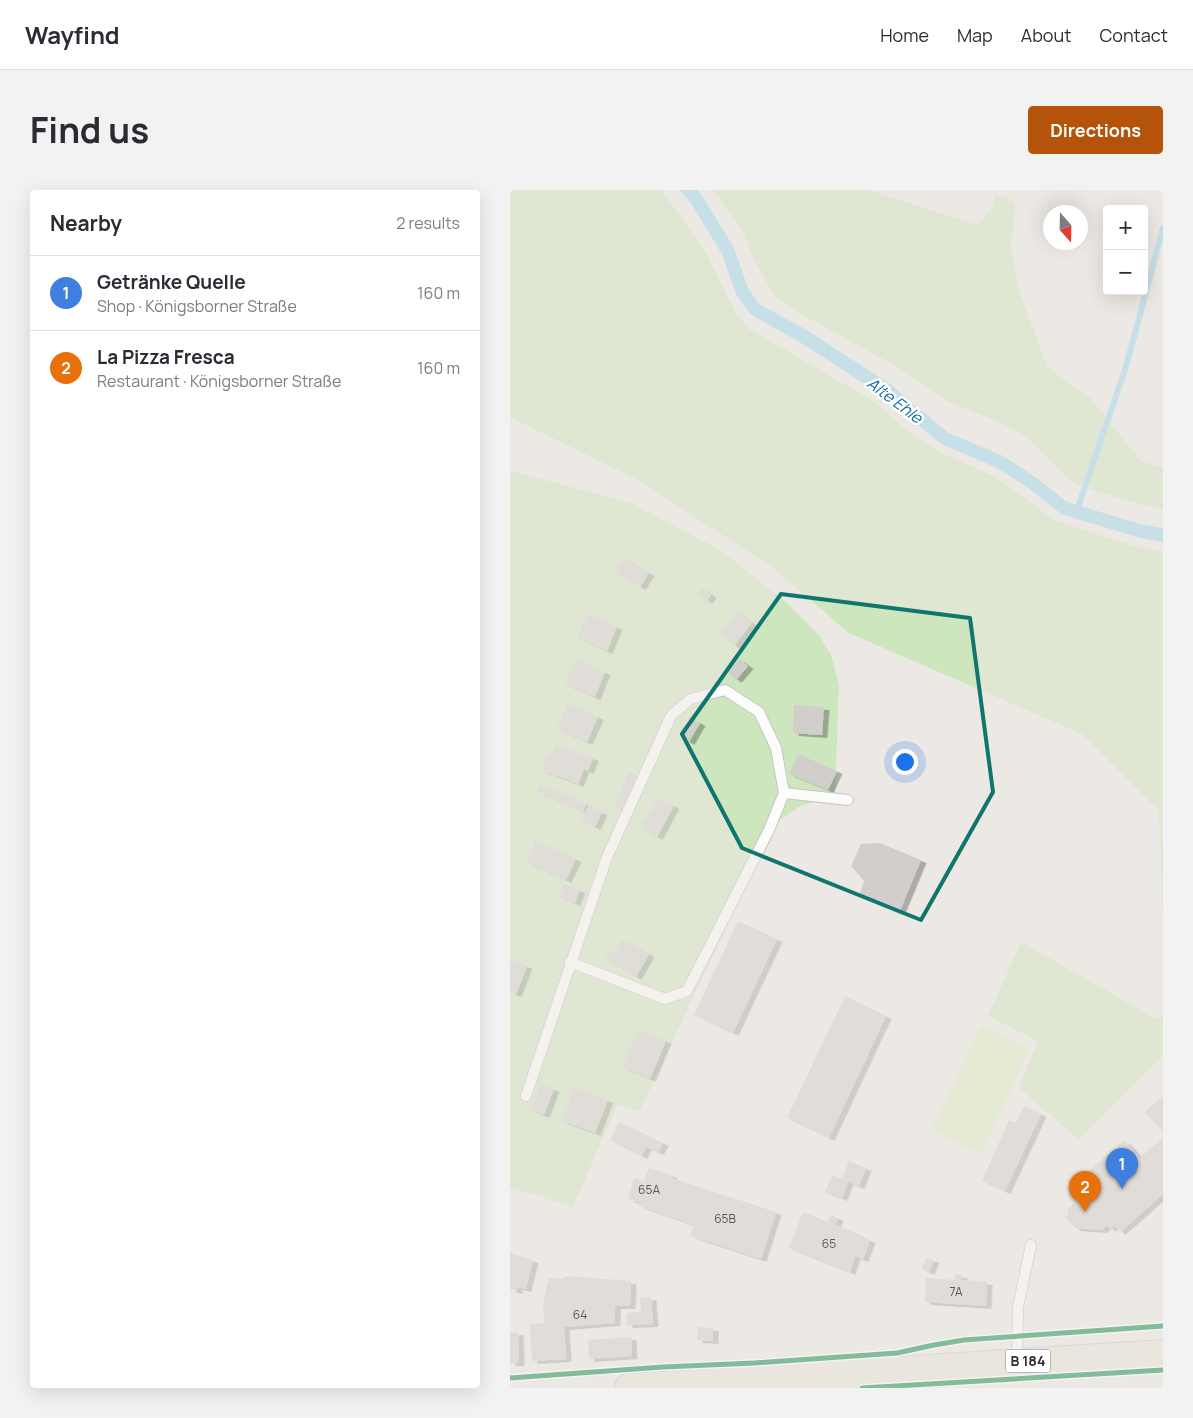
<!DOCTYPE html>
<meta charset="utf-8">
<style>
:root{--surface:#fff;--page:#f2f2f3;--text:#2b2b33;--muted:#7c7c81;--line:#e1e1e2;--accent:#b45309}
body{margin:0;font-family:Manrope,sans-serif;background:var(--page);color:var(--text)}
.controls{position:absolute;right:15px;top:15px;display:grid;overflow:hidden;border-radius:5px;box-shadow:0 5px 20px #0002}
.controls button{width:45px;height:45px;display:grid;place-items:center;padding:0;border:0;border-bottom:1px solid var(--line);background:var(--surface);color:var(--text);font:25px sans-serif}
.compass{position:absolute;left:533px;top:15px;width:45px;height:45px;border-radius:50%;background:var(--surface);box-shadow:0 5px 20px #0002;rotate:160deg}
.you{position:absolute;left:394px;top:571px;width:18px;height:18px;margin:-12px;border:4px solid #fff;border-radius:50%;background:#1a73e8;box-shadow:0 0 0 8px #1a73e833}
.badge{display:grid;place-items:center;width:32px;height:32px;border-radius:50%;background:var(--accent);color:#fff;font-size:16px;font-weight:700}
.pin{position:absolute;translate:-50% -41px;filter:drop-shadow(0 1px 2px #0008)}
.pin::after{content:'';position:absolute;top:26px;width:18px;height:15px;background:inherit;clip-path:polygon(0 0,100% 0,50% 100%)}
.list{margin:0;padding:0;list-style:none}
h2{display:flex;justify-content:space-between;align-items:center;height:65px;margin:0;padding:0 20px;font-size:21px}
h2 small{font-size:16px;font-weight:400;color:var(--muted)}
.list li{display:grid;grid-template-columns:32px 1fr auto;gap:15px;align-items:center;box-sizing:border-box;height:75px;padding:0 20px;border-top:1px solid var(--line)}
.list b{display:block;font-size:19px;white-space:nowrap}
.list p{margin:0;font-size:16px;white-space:nowrap;color:var(--muted)}
.list em{font-size:16px;font-style:normal;color:var(--muted)}
.map{position:relative;flex:none;width:653px;height:1198px;overflow:hidden;border-radius:5px}
header{display:flex;align-items:center;gap:30px;box-sizing:border-box;height:70px;padding:0 25px;background:var(--surface);border-bottom:1px solid var(--line)}
header strong{font-size:24px}
nav{display:flex;gap:28px;margin-inline-start:auto;font-size:18px}
.intro{display:flex;align-items:center;justify-content:space-between;box-sizing:border-box;height:120px;padding:0 30px}
h1{margin:0;font-size:35px}
.button{padding:12px 22px;border-radius:5px;background:var(--accent);color:#fff;font-size:18px;font-weight:700}
main{display:flex;gap:30px;padding:0 30px}
aside{flex:1;background:var(--surface);border-radius:5px;box-shadow:0 5px 20px #0002}
.map>svg:first-child{display:block}
</style>
<header>
<strong>Wayfind</strong>
<nav><a>Home</a><a>Map</a><a>About</a><a>Contact</a></nav>
</header>
<div class="intro"><h1>Find us</h1><a class="button">Directions</a></div>
<main>
<aside>
<h2>Nearby<small>2 results</small></h2>
<ul class="list">
<li><span class="badge" style="background:#3f7fe0">1</span><div><b>Getränke Quelle</b><p>Shop · Königsborner Straße</p></div><em>160 m</em></li>
<li><span class="badge" style="background:#e8710a">2</span><div><b>La Pizza Fresca</b><p>Restaurant · Königsborner Straße</p></div><em>160 m</em></li>
</ul>
</aside>
<div class="map">
<svg width="653" height="1198" viewBox="0 0 653 1198">
<defs>
<filter id="shadow"><feDropShadow dx="5.5" dy="3" stdDeviation="0" flood-color="#0004"/></filter>
</defs>
<rect width="100%" height="100%" fill="#ece8e4"/>
<!-- green -->
<path fill="#cee6be" d="M0,0h152l45,65 29,58 13,16 126,73 35,31 27,18 57,25 62,45 78,25 29,6v366l-4,-107 -77,-77 -233,-101 -76,-65 -133,-87 -130,-64z
M203,0h155l109,35 15,-17 3,-13c9,-1 16,3 20,10l-4,41 7,41 29,80 42,30 52,64 22,7v42l-66,-18 -26,-10 -42,-43 -27,-16 -54,-21 -58,-39 -96,-53 -19,-13 -21,-37 -11,-28z
M0,281l119,31 91,48 65,51 34,34 12,20 8,30 -4,110 -36,12 -23,16 -137,289 -22,-7 -44,102 -63,-20z
M511,752l137,78 5,-6v42l-85,83 -59,-51 19,-47 -50,-25z"/>
<!-- pitch -->
<path fill="#d9eabb" d="M471,836l48,23 -48,105 -49,-25z"/>
<!-- water -->
<path fill="#99d6ec" d="M170,0h17l6,7 31,51 14,40 11,16 46,25 85,55 57,48 56,24 35,23 29,23 73,22 23,4v14l-26,-5 -76,-23 -31,-25 -33,-21 -57,-25 -58,-48 -84,-54 -48,-27 -14,-20 -14,-40 -30,-49z"/>
<g fill="none" stroke-linecap="round" stroke-linejoin="round">
<!-- stream -->
<path stroke="#99d6ec" stroke-width="6" d="M566,323l50,-146 37,-139"/>
</g>
<!-- building -->
<path fill="#d1cecb" filter="url(#shadow)" d="M114,368l25,15 -9,14 -24,-15z
M192,398l9,7 -4,6 -9,-7z
M227,422l15,11 -18,23 -14,-12z
M78,424l29,13 -10,24 -30,-13z
M66,469l29,13 -10,25 -30,-13z
M229,469l9,7 -12,14 -8,-7z
M58,514l30,13 -11,25 -30,-13z
M284,515l30,2 -2,28 -29,-2z
M179,527l11,6 -11,19 -11,-6z
M46,554l37,14 -5,13 -4,-2 -6,15 -37,-14 7,-16 3,1z
M288,564l39,17 -9,19 -39,-16z
M119,582l10,5 -14,34 -10,-5z
M30,594l46,20 -3,8 -46,-21z
M148,608l16,8 -17,31 -16,-9z
M78,616l14,6 -7,15 -14,-7z
M26,651l40,18 -10,21 -40,-18z
M370,653l41,17 -22,53 -40,-17 5,-15 -13,-15 10,-22z
M55,694l15,6 -5,13 -16,-7z
M228,731l39,18 -44,94 -39,-18z
M112,749l27,15 -13,23 -31,-18 5,-8 4,2z
M0,770l17,6 -11,28 -6,-2z
M335,806l41,20 -57,122 -42,-20z
M128,840l28,11 -16,38 -28,-12z
M31,894l13,5 -10,26 -13,-5z
M65,897l33,13 -13,33 -33,-12z
M653,906v36l-18,-20z
M514,916l17,8 -36,77 -23,-10 27,-61 7,3z
M109,932l44,21 -5,9 -12,-5 -4,9 -32,-16z
M653,947v57l-43,38 -6,-7 -4,4 -3,-4 -6,5 -26,-2 -10,-11 4,-4 -2,-3 18,-17 -9,-10 48,-43 16,18z
M339,971l17,7 -7,18 -11,-4 -6,16 -17,-6 7,-17 10,4z
M139,978l23,7 -1,3 105,34 -15,47 -71,-23 4,-11 -55,-19 -1,-4 -10,-3 6,-21 10,3z
M293,1022l25,10 2,-7 8,3 -3,7 28,11v1l7,3 -7,19 -8,-3 -5,16 -61,-24z
M0,1063l23,7 -7,29 -9,-2v4l-7,-2z
M416,1068l8,2 -5,12 -7,-3z
M445,1085h7v5l25,2 -1,24 -61,-4 1,-24 29,2z
M54,1086l67,5 -1,25h-15v17l-51,4 2,32 -34,2 -2,-37 15,-1 -2,-19 6,-26 14,1z
M141,1107l2,27 -26,1v-12l14,-1 -1,-14z
M188,1137l15,1v13l-16,-1z
M8,1142l1,31h-9v-30z
M121,1147l1,19 -43,3 -1,-19z"/>
<g fill="none" stroke-linecap="round" stroke-linejoin="round">
<defs>
<path id="lane" d="M60,772l95,37 22,-8 82,-161 15,-37
M16,906l81,-239 64,-141 19,-17 35,-9 34,22 17,36 8,45 64,7
M507,1171l1,-54 13,-62"/>
<path id="primary" d="M119,1198l534,-34"/>
</defs>
<!-- lane casing -->
<use href="#lane" stroke="#c5c4c5" stroke-width="12"/>
<!-- primary casing -->
<use href="#primary" stroke="#c6c5c4" stroke-width="30"/>
<!-- lane -->
<use href="#lane" stroke="#fcfcfb" stroke-width="10"/>
<!-- primary -->
<use href="#primary" stroke="#e8e4d6" stroke-width="28"/>
<defs>
<path id="cycleway" d="M0,1188l153,-11 91,-4 143,-10 37,-8 30,-5 199,-14
M352,1198l301,-18"/>
</defs>
<!-- cycleway casing -->
<use href="#cycleway" stroke="#fff" stroke-width="8"/>
<!-- cycleway -->
<use href="#cycleway" stroke="#00873e" stroke-width="5"/>
</g>
<!-- marked area -->
<path d="M0 0H653V1198H0ZM271,404l189,24 23,174 -72,128 -179,-72 -60,-114z" fill="#ece8e4" fill-opacity=".55" fill-rule="evenodd"/>
<path fill="none" stroke="#0f766e" stroke-width="4" stroke-linejoin="round" d="M271,404l189,24 23,174 -72,128 -179,-72 -60,-114z"/>
<g text-anchor="middle" stroke-width="5" stroke-linejoin="round" paint-order="stroke">
<!-- number labels -->
<g font-size="12" fill="#585857">
<text x="139" y="1004">65A</text>
<text x="215" y="1033">65B</text>
<text x="319" y="1058">65</text>
<text x="446" y="1106">7A</text>
<text x="70" y="1129">64</text>
</g>
<!-- shield labels -->
<rect fill="#fff" stroke="#6d6d6d" stroke-width="1" x="495.5" y="1159.5" width="45" height="23" rx="4"/>
<g font-size="14" font-weight="bold" fill="#2e2e2e">
<text x="518" y="1176">B 184</text>
</g>
<!-- water labels -->
<g font-size="16" font-style="italic" fill="#0d6fa3" stroke="#fff">
<text transform="translate(385 210) rotate(37)" y="6">Alte Ehle</text>
</g>
</g>
</svg>
<div class="controls">
<button>+</button>
<button>−</button>
</div>
<svg class="compass" viewBox="-18 -18 36 36"><path d="M0-13l5 13h-10z" fill="#e53935"/><path d="M0 13l5-13h-10z" fill="#7c7c81"/></svg>
<div class="you"></div>
<div class="pin badge" style="left:612px;top:999px;background:#3f7fe0">1</div>
<div class="pin badge" style="left:575px;top:1022px;background:#e8710a">2</div>
</div>
</main>
